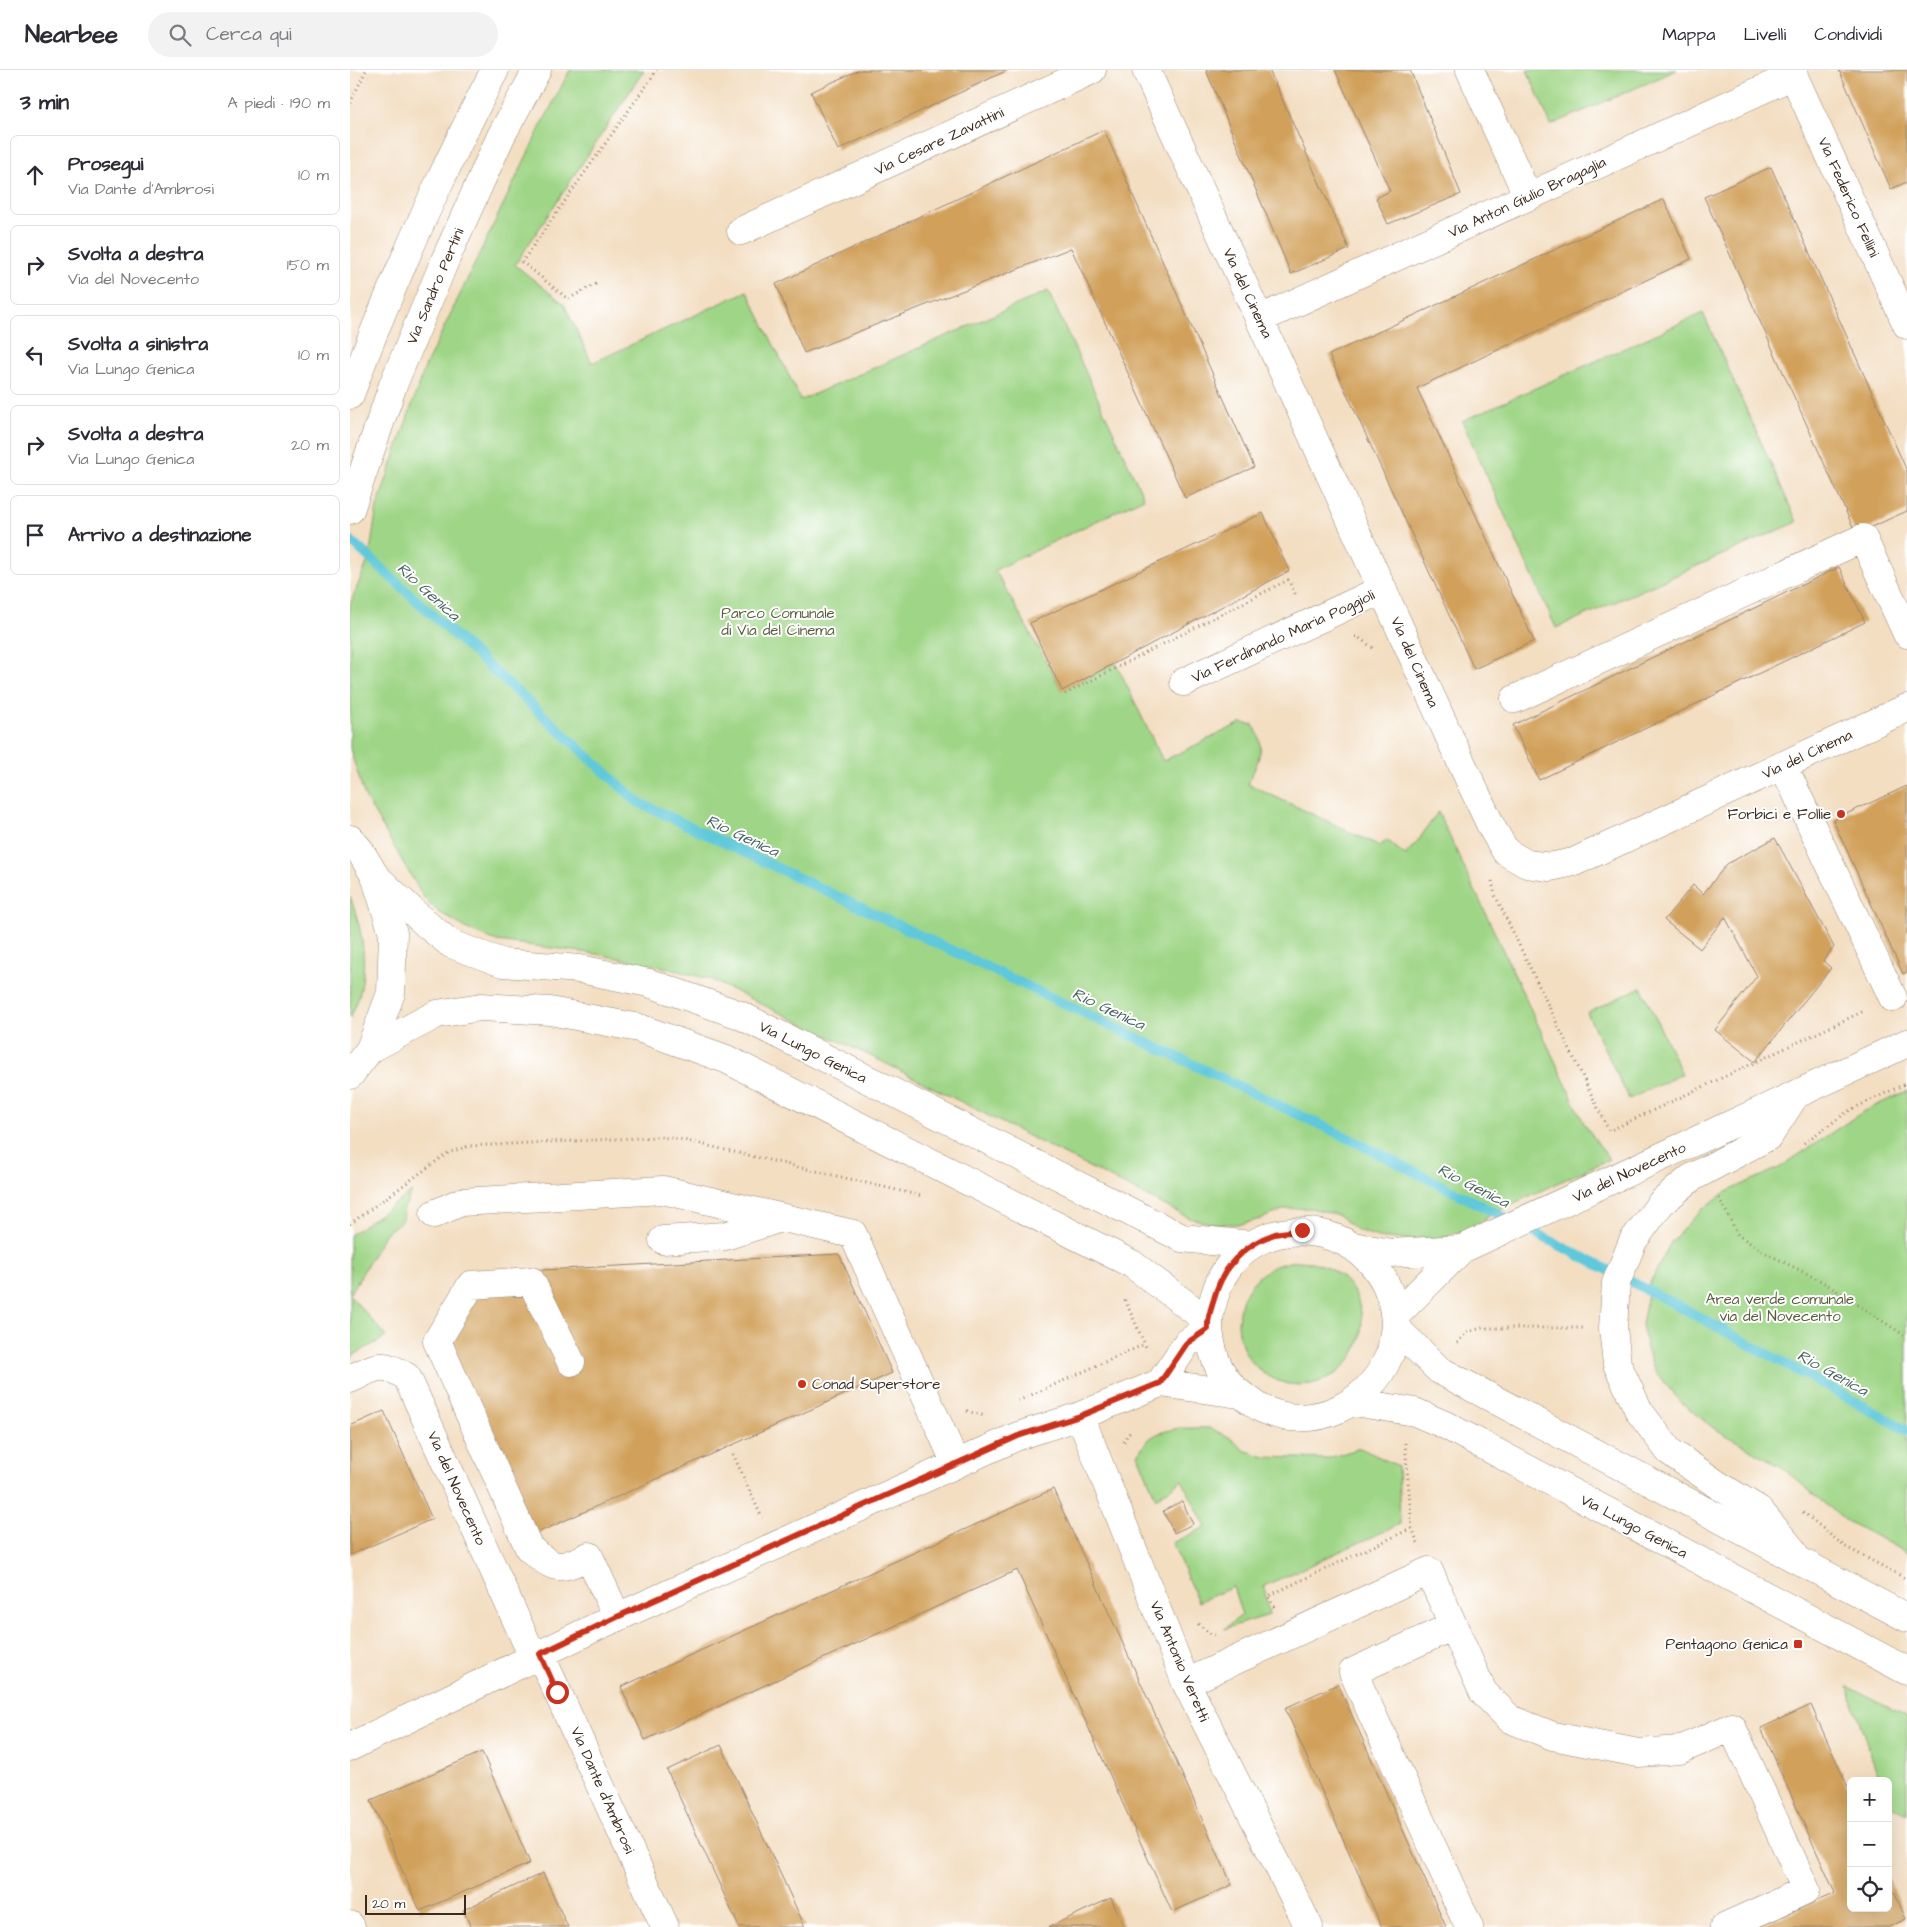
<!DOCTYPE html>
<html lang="it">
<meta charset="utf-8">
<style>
:root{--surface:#fff;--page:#f2f2f3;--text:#2b2b33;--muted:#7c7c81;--line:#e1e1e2}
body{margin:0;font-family:"Architects Daughter",sans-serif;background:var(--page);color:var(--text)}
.controls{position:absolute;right:15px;bottom:15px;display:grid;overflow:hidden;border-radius:8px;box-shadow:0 5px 20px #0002}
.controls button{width:45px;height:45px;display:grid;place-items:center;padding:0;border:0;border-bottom:1px solid var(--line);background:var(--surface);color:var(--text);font:25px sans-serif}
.scale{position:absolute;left:15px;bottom:12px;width:101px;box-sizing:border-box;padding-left:5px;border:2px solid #3b2a1e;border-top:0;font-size:14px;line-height:18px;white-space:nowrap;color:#3b2a1e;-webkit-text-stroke:4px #fff;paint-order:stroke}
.stop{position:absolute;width:15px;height:15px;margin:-11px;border:4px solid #c8321e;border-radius:50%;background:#fff}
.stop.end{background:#c8321e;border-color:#fff;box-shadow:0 1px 5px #0008}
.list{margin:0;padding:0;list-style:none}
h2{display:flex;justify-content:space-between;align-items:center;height:65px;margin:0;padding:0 20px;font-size:21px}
h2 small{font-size:16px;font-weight:400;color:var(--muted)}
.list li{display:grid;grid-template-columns:32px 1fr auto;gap:15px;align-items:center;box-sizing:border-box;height:80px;margin:0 10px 10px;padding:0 10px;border:1px solid var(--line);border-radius:8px}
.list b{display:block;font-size:19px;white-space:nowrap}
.list p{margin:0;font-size:16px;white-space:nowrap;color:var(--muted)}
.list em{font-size:16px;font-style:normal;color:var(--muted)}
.icon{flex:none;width:28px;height:28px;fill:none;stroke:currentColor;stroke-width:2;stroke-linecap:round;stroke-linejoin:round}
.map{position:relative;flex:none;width:1557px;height:1857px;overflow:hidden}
header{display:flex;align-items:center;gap:30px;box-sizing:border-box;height:70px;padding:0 25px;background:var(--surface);border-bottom:1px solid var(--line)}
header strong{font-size:24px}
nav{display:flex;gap:28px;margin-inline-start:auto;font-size:18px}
.search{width:350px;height:45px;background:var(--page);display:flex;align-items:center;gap:12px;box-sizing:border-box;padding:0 18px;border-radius:28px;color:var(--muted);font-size:19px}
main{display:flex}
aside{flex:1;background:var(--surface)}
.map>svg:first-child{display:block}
</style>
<header>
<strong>Nearbee</strong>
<div class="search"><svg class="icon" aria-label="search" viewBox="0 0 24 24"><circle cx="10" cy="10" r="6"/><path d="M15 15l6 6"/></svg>Cerca qui</div>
<nav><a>Mappa</a><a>Livelli</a><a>Condividi</a></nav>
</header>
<main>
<aside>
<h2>3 min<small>A piedi · 190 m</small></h2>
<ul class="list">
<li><svg class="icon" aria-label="ahead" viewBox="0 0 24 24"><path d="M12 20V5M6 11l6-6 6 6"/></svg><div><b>Prosegui</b><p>Via Dante d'Ambrosi</p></div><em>10 m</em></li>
<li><svg class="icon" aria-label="right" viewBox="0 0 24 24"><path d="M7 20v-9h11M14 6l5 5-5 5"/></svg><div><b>Svolta a destra</b><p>Via del Novecento</p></div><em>150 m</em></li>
<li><svg class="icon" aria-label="left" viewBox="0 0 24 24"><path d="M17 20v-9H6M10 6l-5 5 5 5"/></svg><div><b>Svolta a sinistra</b><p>Via Lungo Genica</p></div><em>10 m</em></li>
<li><svg class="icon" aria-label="right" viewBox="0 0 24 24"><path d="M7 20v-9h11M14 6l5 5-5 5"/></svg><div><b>Svolta a destra</b><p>Via Lungo Genica</p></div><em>20 m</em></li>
<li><svg class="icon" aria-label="arrive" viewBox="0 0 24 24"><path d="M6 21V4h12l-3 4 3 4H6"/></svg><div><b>Arrivo a destinazione</b></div></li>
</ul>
</aside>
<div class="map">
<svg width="1557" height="1857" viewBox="0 0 1557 1857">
<rect width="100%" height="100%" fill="#fff"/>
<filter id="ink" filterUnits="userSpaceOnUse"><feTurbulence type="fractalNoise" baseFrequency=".02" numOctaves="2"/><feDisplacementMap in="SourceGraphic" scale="10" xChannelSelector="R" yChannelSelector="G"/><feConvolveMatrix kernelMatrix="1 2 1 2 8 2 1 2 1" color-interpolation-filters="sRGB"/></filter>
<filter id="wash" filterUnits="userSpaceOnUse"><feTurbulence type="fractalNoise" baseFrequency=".0096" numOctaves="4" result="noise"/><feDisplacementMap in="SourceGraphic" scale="20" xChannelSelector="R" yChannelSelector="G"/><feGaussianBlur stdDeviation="1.12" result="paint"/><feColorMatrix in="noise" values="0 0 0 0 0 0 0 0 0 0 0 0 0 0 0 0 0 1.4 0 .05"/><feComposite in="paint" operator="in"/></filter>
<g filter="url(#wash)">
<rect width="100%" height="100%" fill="#f3dec2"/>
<!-- green -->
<path fill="#9fd586" stroke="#6d8052" d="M220,0h74l-129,195 49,39 28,59 155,-72 54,109 247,-109 96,207 -149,72 67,120 54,-27 47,98 78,-38 12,2c15,22 4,37 -5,59l132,62 7,-6 18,15 12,-13 21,-30 147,313 24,34 -114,53 -21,15 -37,12h-53l-27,-9 -19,-15 -27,-7 -26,1 -24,10 -20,5h-27l-25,-6 -306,-156 -174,-83 -50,-13 -62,-12 -100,-13 -26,-10 -34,-20 -13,-13 -59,-101 -15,-48v-145l19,-46 8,-51 48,-140 116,-241z
M1177,0h150l-126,55z
M1353,243l94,209 -241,106 -94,-207z
M0,826c15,40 21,83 0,122z
M1291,917l41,87 -53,25 -42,-86z
M1557,1021v462l-64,-34 -63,-53 -68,-39 -30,-24 -27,-31 -9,-27 -4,-21 8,-41 21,-41 28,-30 25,-19 55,-25 85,-57z
M62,1122l-8,16 -1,11 -19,16 -34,60 36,42 -36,20v-122z
M888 1253a62 62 0 1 1 124 0a62 62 0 1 1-124 0Z
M830,1358h29l20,9 15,13 21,7 61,2 34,-11 38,18 2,58 -136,62 5,29 -45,14 18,-14 -9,-28 -35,15 -26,-59 34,-16 -24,-47 -26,18 -18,-43c9,-20 21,-23 42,-27z
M1497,1616l60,31v97l-19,-10v-23h-8z"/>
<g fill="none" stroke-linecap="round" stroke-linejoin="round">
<!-- stream -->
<path stroke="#5ec8da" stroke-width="10" d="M0,470l288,262 708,335 331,168 230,125"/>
</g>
<g id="blocks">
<!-- building -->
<path fill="#d1a15c" d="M509,0h149l-170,80 -27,-58z
M856,0h63l80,179 -58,25z
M985,0h75l51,124 -73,30 -12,-26 14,-7z
M1489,0h68v112l-16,7z
M754,60l150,337 -69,31 -114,-250 -267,105 -28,-69z
M1421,97l136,304v40l-51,23 -152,-337z
M1314,129l27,60 -274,129 117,253 -60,28 -145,-314z
M913,443l26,58 -227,120 -32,-68z
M1489,497l26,55 -326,158 -26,-55z
M1557,716v186l-4,2 -70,-154z
M1425,768l59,109 -11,14 8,7 -76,94 -40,-32 42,-54 -32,-59 -25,32 -36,-29 29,-35 10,9 24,-30z
M489,1184l53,119 -377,170 -89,-197 43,-72z
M34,1341l48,108 -82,36v-129z
M703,1419l179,396 -60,27 -155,-342 -372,170 -24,-53z
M832,1431l11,23 -19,9 -11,-22z
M988,1614l108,243h-64l-97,-219z
M1461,1635l40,89v114h37v-30l18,41 -17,8h-130l76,-34 -74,-165z
M371,1675l84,182h-66l-72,-157z
M132,1682l48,111 -110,48 -49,-111z
M193,1803l25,54h-97l-8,-17z
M761,1828l13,29h-75z"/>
</g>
</g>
<g filter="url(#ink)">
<use href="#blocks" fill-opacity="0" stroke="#978470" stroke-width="1"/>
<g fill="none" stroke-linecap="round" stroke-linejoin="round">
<defs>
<path id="minor" d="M796,0l308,677 38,81 14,24 21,12 23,3 24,-5 333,-154
M1120,0l58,127
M1441,0l116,255
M391,161l351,-161
M910,249l534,-244
M834,612l199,-93
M1165,629l348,-161 44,96
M1433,695l110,233
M25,806l50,47 26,21 52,19 77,6 69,14 91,32 442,223 69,7
M20,979l67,-35 44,-7 69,4 89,17 87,31 406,205 76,57
M84,1144l27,-12 202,-12 190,44 103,230
M313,1170l62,-4 56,-18
M1003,1176l37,7 72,-4
M1045,1246l67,-67 445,-206
M1045,1257c-2,9 -2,21 -6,29 -20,48 -75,76 -124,54 -6,-2 -11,-7 -16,-10 -21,-13 -34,-34 -38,-58 -4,-18 -2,-27 3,-44 28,-103 180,-81 181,29l44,43 468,248
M221,1292l-40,-81 -60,4 -34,56 92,207c27,22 28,23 60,8l28,61
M0,1309c27,-12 30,-19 57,-2l126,280
M810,1313l27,-40 21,-14
M1004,1332l61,10 30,13 462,246
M730,1346l106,267 123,244
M1443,1481l-34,-41 -41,-25 -49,-34 -30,-40 -22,-47 -4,-36 3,-45 17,-42 28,-38 30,-25 78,-42 27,-42
M1103,1556l-100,46 116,255
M190,1584l125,273
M836,1613l243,-112 54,121 27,27 43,17 85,17 42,-3 52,-23 74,163 -82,37
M0,1677c83,-40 165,-81 248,-121l420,-190 62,-20 80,-33 79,11
M0,1855l1,2"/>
<path id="major" d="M0,325c26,-72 57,-143 89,-212 18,-38 36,-76 56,-113
M0,440l43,-125 53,-127 55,-122 36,-66
M0,769l9,10 16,27 18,57 -2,60 -21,56 -20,26"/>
</defs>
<!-- minor casing -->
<use href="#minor" stroke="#978470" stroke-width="29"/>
<!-- major casing -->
<use href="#major" stroke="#978470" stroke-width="29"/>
<!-- path -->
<path stroke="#978470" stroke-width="3" stroke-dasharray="1 4" stroke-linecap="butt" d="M0,33l16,-33
M246,214l-28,15 -46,-37 135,-192
M1005,567h3l15,11
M715,624l223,-114 8,15
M1142,811l3,14 114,236 255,-120
M1454,1073l46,-33 57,-27
M1369,1128l19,37 26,17 59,30 84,55
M0,1154l98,-71 20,-7 190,-9 21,2 243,57
M775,1230l21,47
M1107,1273l10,-11 15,-4h101
M668,1331l127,-57
M617,1341l18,5
M774,1372l3,-7 5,-4
M1055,1373l7,85 6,15
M383,1384l29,64
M1453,1442l41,34 63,33
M924,1537l-6,-11 144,-68
M848,1554l13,10 4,1"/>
<!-- minor -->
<use href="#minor" stroke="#fff" stroke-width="28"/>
<!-- major -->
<use href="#major" stroke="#fff" stroke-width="28"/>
</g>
</g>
<g fill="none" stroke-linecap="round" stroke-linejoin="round" filter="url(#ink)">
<!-- route -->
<path stroke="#c8321e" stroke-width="6" d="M207,1622l-17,-38 77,-37 401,-181 62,-20 80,-33 27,-40 21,-14c-1,-11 3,-20 6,-30 8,-31 30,-55 61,-65 9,-2 19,-2 27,-4"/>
</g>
<!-- markers -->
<g fill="#c8321e" stroke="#fff" stroke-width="2">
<circle cx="1491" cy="744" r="5"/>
<circle cx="452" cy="1314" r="5"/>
<rect x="1443" y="1569" width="10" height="10" rx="2.5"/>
</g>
<g text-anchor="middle" stroke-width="4" stroke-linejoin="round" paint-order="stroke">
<!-- street labels -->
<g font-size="15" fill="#3b2a1e" stroke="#fff">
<text transform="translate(589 71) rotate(-25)" y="5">Via Cesare Zavattini</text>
<text transform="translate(1177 127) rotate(-25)" y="5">Via Anton Giulio Bragaglia</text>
<text transform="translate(1499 127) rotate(66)" y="5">Via Federico Fellini</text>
<text transform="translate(85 216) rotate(-67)" y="5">Via Sandro Pertini</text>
<text transform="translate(898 223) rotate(65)" y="5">Via del Cinema</text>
<text transform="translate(933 566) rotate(-25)" y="5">Via Ferdinando Maria Poggioli</text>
<text transform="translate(1065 592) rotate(66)" y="5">Via del Cinema</text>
<text transform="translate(1457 684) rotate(-25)" y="5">Via del Cinema</text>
<text transform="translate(463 982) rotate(27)" y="5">Via Lungo Genica</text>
<text transform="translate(1279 1102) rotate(-25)" y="5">Via del Novecento</text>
<text transform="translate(107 1418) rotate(66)" y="5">Via del Novecento</text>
<text transform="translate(1284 1456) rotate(28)" y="5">Via Lungo Genica</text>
<text transform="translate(830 1591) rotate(67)" y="5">Via Antonio Veretti</text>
<text transform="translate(253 1720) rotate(66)" y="5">Via Dante d'Ambrosi</text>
</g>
<!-- park labels -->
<g font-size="15" fill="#595d3d" stroke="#fff">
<text x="428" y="548">Parco Comunale<tspan x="428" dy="17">di Via del Cinema</tspan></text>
<text x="1430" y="1234">Area verde comunale<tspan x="1430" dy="17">via del Novecento</tspan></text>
</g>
<!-- poi labels -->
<g font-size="15" fill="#3b2a1e" stroke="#fff" text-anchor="end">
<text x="1481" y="749">Forbici e Follie</text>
<text x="462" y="1319" text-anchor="start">Conad Superstore</text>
<text x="1438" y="1579">Pentagono Genica</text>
</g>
<!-- water labels -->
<g font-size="16" font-style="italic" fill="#476160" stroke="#fff">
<text transform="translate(79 521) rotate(42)" y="6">Rio Genica</text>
<text transform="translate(393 765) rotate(25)" y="6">Rio Genica</text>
<text transform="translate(759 938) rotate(25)" y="6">Rio Genica</text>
<text transform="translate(1124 1115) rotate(27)" y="6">Rio Genica</text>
<text transform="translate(1483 1302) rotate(29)" y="6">Rio Genica</text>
</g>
</g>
</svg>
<div class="controls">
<button>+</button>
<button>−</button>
<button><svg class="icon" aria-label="locate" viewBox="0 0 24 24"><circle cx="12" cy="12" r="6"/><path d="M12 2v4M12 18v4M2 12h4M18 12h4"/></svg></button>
</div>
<div class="scale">20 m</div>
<div class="stop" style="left:207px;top:1622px"></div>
<div class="stop end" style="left:952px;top:1160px"></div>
</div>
</main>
